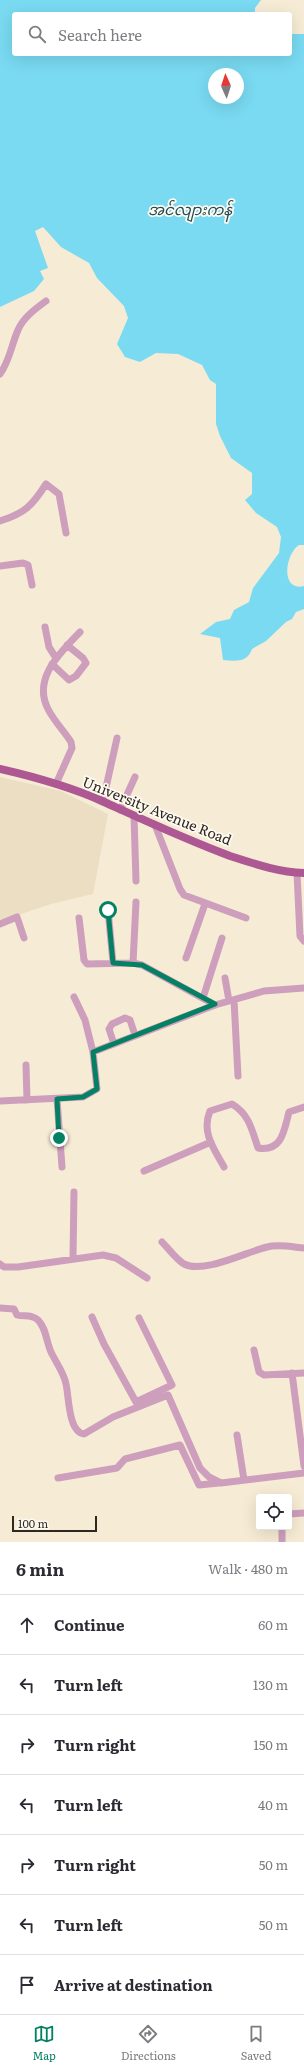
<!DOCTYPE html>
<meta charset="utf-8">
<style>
:root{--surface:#fff;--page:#f7f7f7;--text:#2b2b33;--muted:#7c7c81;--line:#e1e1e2;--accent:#048162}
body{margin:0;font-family:Literata,"Noto Sans Myanmar",serif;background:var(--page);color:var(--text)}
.controls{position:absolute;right:12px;bottom:12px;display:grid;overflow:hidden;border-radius:4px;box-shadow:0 4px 16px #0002}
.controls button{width:36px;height:36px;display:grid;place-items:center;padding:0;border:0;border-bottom:1px solid var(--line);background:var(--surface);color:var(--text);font:20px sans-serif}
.compass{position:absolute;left:208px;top:68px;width:36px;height:36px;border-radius:50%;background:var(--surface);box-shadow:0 4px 16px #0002;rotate:357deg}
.scale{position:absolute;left:12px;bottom:10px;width:85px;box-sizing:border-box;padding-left:4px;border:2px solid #2d2921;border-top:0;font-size:11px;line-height:14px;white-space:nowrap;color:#2d2921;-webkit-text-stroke:3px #fefaf1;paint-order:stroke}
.stop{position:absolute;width:12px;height:12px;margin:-9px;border:3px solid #048162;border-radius:50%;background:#fff}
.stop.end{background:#048162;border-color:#fff;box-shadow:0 1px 4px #0008}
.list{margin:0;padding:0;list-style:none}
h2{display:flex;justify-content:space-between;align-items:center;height:52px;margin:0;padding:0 16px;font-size:17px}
h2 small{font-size:13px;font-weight:400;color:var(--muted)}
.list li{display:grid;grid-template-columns:26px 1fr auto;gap:12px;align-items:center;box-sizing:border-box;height:60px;padding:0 16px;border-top:1px solid var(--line)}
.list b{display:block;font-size:15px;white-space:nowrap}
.list em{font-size:13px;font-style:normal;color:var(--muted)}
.icon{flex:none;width:22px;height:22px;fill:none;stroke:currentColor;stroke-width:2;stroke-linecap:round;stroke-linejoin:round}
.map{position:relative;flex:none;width:304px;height:1542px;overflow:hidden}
.search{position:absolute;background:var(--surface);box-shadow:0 4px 16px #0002;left:12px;right:12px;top:12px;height:44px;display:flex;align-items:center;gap:10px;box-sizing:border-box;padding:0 14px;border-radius:4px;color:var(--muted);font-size:15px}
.sheet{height:472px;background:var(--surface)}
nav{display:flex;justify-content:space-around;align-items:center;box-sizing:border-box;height:56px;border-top:1px solid var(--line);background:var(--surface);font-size:11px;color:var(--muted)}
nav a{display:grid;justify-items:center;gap:2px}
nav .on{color:var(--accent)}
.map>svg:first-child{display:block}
</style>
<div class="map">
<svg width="304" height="1542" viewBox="0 0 304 1542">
<rect width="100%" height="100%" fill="#f6ecd5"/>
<!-- built -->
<path fill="#ebdec2" d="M0,777l61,14 47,23 -15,80 -42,10 -51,17z"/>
<!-- water -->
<path fill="#79daf1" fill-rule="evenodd" d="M0,0h261l-6,8v6h-241v40h276v-20h14v511h-5c-14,9 -19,47 5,41v23l-8,3 -4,7 -6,3 -20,19 -14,8c-5,14 -16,12 -29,11l-3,-22 -20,-4 16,-12 14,-3 4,-9 15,-8 4,-14 26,-35 2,-16 -4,-10 -21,-14 -11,-13 7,-6v-21l-21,-15 -11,-22 -4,-12v-40l-6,-4 -8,-15 -24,-11 -22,-1 -16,9 -15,-5 -8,-13 11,-26 -4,-12 -27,-28 -8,-15 -28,-16 -18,-20 -8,4 13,37 -8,3 4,8 -10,12 -34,16zM214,74h24v24h-24z"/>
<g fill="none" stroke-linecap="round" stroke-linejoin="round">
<!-- minor -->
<path stroke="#ce9ebd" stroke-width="7" d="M0,374c10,-14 11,-28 18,-44 5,-12 17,-21 28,-29
M0,521c25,-8 32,-15 46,-37l13,10 7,39
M0,566l23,-3 5,2 4,20
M45,627l4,20 7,11
M52,664l17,16 7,-4 10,-13 -3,-5 -16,-13
M56,784l16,-36 -1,-6c-7,-11 -17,-21 -23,-33 -16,-31 13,-57 32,-77
M103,801l14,-63
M120,810l15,-33
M134,816l2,65
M155,825l25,64 4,6 62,23
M297,873l3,63 4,5
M108,910l5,53
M79,918l5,42 3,4 46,-1 9,2 73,40
M0,924l17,-7 7,21
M186,958l19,-54
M133,963l3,-61
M225,978l4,23
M203,998l19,-60
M234,1000l4,76
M114,1044l-5,-15 3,-5 13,-6 5,2 5,15
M93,1052l122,-47 49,-14 40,-3
M26,1065l1,35
M57,1099l5,68
M0,1101l83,-4 14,-8 -4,-37 -8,-32 -11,-23
M224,1167c-10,-18 -23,-35 -14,-56l22,-7c17,10 20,26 26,44 24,4 26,-17 31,-36l15,-5
M144,1171l67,-29
M162,1242c7,7 14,17 22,22 20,10 62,-12 83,-17 11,-3 26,0 37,1
M73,1258l1,-66
M0,1264l4,3h14l85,-12 13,3 31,20
M0,1308l14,1 3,6c7,2 15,-1 21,5 9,9 8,23 14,34 5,10 12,19 14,30 3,12 2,48 18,50l29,-17 55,-22 32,73 9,9 12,6 83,-10
M92,1317l12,27 32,58 36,-17 -33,-67
M254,1350l5,22 5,3 40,-2
M292,1373l12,93
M237,1435l7,45
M58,1478l59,-10 8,-9 55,-14 19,40 20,-2
M289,1514l15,-1
M282,1542v-15"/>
<!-- major -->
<path stroke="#ae5893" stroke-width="8" d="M0,769c35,8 71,18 104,33 42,19 83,38 126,54 25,8 48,16 74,17"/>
</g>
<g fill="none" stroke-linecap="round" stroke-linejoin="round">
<!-- route -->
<path stroke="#048162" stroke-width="5" d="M59,1138l-2,-39 26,-2 14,-8 -4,-37 122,-48 -73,-39 -29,-2 -5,-53"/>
</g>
<g text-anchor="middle" stroke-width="3.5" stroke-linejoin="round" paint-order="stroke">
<!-- street labels -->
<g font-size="14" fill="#2d2921" stroke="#fefaf1">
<text transform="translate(157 811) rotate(22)" y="5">University Avenue Road</text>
</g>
<!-- water labels -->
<g font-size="15" font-style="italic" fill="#224d57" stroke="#fefaf1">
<text x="190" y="215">အင်လျားကန်</text>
</g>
</g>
</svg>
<div class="controls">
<button><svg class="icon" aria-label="locate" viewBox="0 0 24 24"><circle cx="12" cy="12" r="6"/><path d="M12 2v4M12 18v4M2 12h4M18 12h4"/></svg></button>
</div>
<svg class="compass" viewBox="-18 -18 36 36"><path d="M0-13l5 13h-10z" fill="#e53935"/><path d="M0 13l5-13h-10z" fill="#7c7c81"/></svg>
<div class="scale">100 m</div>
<div class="stop" style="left:108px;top:910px"></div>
<div class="stop end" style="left:59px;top:1138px"></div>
<div class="search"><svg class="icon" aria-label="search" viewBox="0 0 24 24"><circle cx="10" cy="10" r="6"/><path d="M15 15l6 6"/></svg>Search here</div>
</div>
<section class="sheet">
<h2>6 min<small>Walk · 480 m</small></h2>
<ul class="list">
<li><svg class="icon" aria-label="ahead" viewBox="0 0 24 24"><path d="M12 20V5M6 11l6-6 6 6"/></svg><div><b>Continue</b></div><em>60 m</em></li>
<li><svg class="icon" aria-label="left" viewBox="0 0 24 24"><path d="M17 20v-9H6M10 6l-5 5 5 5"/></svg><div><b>Turn left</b></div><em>130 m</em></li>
<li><svg class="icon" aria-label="right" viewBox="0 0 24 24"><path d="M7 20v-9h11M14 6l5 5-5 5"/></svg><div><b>Turn right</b></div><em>150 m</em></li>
<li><svg class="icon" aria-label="left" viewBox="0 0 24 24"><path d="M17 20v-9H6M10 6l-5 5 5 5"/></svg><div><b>Turn left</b></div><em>40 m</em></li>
<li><svg class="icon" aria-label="right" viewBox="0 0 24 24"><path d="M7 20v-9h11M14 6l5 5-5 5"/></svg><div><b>Turn right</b></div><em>50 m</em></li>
<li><svg class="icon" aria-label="left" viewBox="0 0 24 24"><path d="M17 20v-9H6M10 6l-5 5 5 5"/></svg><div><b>Turn left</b></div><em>50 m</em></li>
<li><svg class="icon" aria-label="arrive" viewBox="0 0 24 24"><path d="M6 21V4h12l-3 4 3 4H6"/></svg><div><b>Arrive at destination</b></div></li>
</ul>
</section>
<nav>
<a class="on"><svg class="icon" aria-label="map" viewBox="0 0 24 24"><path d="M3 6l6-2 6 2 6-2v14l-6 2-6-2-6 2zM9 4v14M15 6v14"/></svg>Map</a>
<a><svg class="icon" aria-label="directions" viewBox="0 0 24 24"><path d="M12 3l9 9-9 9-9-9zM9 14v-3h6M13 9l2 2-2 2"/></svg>Directions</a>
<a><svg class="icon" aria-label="saved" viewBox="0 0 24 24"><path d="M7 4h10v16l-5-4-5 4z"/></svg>Saved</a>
</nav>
